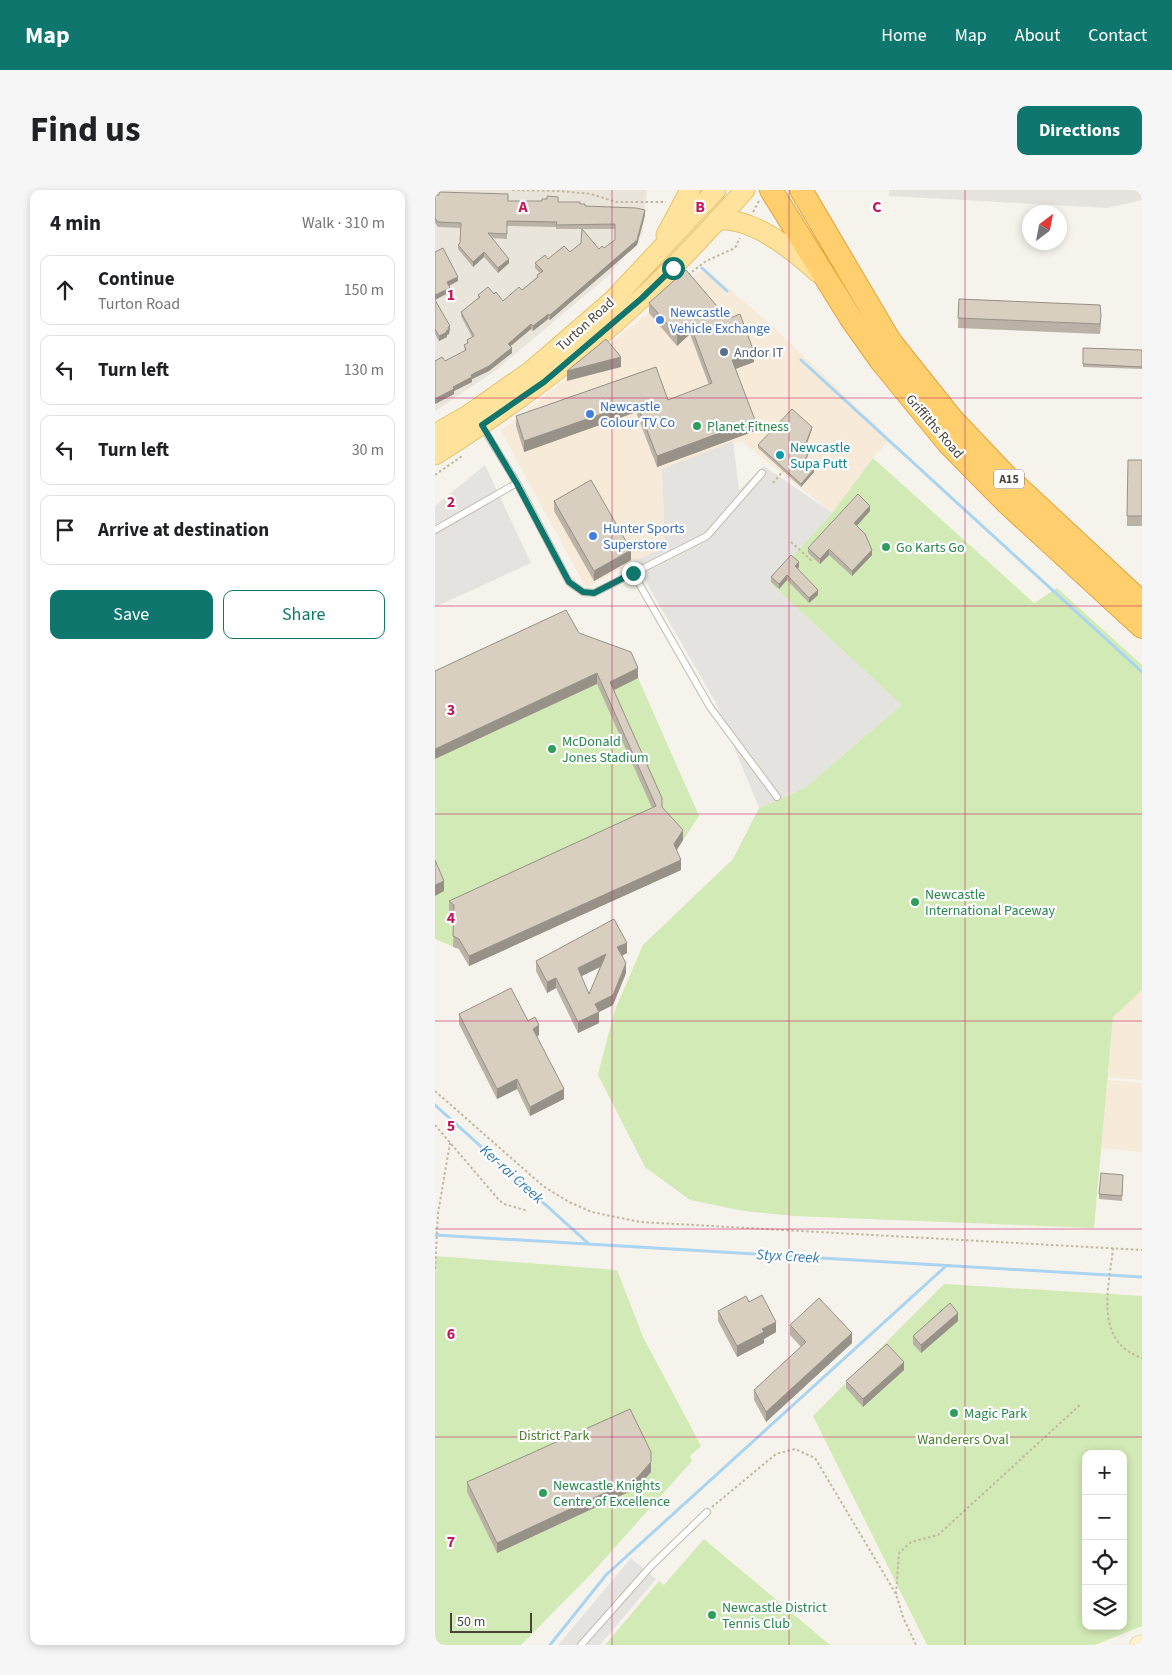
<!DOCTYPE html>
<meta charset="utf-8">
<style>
:root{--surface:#fff;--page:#f6f6f6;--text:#202124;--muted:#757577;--line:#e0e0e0;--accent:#0f766e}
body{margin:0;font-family:"Source Sans 3",sans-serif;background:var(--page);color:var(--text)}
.controls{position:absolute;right:15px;bottom:15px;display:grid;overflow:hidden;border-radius:10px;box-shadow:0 2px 8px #0003}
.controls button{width:45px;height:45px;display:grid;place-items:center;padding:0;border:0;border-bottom:1px solid var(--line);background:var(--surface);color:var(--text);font:25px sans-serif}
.compass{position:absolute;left:587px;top:15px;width:45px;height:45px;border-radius:50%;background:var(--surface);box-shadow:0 2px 8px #0003;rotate:32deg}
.scale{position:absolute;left:15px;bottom:12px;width:82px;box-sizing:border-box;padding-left:5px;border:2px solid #4b4439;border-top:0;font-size:14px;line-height:18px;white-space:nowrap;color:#4b4439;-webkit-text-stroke:4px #fff;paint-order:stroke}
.stop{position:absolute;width:15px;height:15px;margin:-11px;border:4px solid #0f766e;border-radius:50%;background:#fff}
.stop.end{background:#0f766e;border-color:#fff;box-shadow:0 1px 5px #0008}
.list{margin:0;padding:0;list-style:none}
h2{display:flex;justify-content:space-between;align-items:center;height:65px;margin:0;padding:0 20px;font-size:21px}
h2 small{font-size:16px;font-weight:400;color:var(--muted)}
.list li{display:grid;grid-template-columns:32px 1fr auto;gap:15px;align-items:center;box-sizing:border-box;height:70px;margin:0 10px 10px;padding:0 10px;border:1px solid var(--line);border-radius:10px}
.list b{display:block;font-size:19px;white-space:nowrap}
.list p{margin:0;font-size:16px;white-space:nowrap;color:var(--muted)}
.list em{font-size:16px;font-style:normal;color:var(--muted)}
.actions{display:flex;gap:10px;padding:15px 20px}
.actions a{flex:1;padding:11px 0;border:1px solid var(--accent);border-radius:10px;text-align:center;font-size:18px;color:var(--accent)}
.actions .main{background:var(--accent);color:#fff}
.icon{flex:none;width:28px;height:28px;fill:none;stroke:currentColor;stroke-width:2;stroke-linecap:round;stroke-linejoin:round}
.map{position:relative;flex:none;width:707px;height:1455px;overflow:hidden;border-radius:10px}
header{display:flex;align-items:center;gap:30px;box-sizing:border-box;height:70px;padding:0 25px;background:var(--accent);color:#fff}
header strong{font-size:24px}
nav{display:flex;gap:28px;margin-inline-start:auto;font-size:18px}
.intro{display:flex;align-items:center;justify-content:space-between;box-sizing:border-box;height:120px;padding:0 30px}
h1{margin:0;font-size:35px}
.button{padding:12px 22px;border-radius:10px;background:var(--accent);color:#fff;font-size:18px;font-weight:700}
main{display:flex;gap:30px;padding:0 30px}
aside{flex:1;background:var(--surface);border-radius:10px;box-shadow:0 2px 8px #0003}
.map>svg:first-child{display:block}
</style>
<header>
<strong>Map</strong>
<nav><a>Home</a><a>Map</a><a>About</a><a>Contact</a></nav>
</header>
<div class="intro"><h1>Find us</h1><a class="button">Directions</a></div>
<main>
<aside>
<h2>4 min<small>Walk · 310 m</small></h2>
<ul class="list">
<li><svg class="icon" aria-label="ahead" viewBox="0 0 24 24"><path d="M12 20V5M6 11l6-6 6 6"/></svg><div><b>Continue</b><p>Turton Road</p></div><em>150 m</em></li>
<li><svg class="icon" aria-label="left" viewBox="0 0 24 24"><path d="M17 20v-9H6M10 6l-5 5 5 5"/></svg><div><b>Turn left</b></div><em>130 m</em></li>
<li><svg class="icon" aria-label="left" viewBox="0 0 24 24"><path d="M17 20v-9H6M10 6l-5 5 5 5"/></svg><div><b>Turn left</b></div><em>30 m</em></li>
<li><svg class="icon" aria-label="arrive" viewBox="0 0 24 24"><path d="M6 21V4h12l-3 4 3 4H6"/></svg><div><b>Arrive at destination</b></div></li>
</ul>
<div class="actions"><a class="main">Save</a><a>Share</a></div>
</aside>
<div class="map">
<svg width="707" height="1455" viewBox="0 0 707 1455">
<rect width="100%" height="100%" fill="#f6f3ec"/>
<!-- residential -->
<path fill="#eae5da" d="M0,0h212l-5,45 -34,41 -113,95 -60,40z"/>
<!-- commercial -->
<path fill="#f7ead8" d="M269,78l64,54 122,117 -17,19 -41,55 -91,-72 -79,28 3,78 -31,14 -48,27 -85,-157z
M707,800v90l-34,-3 5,-60z
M672,890l35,3v69l-41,-4z"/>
<!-- industrial -->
<path fill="#e6e2dd" d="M454,0h253v10l-35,8 -218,-12z"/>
<!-- green -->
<path fill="#d2eab5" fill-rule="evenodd" d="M438,268l161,145 23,-15 85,77v325l-29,27 -19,211 -300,-12 -50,-5 -54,-11 -45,-33 -47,-92 16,-63 29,-67 90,-86 26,-51 47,-21 95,-82 -132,-123 63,-69z
M144,453l52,19 68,154 -25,38 7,16 -212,96 -10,-17 -24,-10v-257z
M0,1066l182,14 26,67 58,109 -11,10 2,5 -100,112 -71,72h-86z
M509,1094l198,12v330l-47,19h-168l-114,-229zM651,1264h37v172h-37z
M269,1349l126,106h-225l54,-64 5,4z"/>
<!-- parking -->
<path fill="#e5e3e0" d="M298,251l6,49 25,-24 68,47 -63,69 132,123 -95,82 -47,21 -43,-105 -82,-142 31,-14 -3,-78z
M50,275l46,98 -96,44v-101z
M196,1368l25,21 -56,66h-42z"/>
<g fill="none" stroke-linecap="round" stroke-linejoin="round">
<!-- stream -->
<path stroke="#a9d4f2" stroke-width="3" d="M267,78l25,23
M366,170l341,312
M0,915l154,139
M0,1045l707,42
M115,1455l56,-70 340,-309"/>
<defs>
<path id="lane" d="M47,236l35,57 52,99 14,10 11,1 113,-57 55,-63
M0,340l82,-47
M198,383l77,134 67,90
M146,1455l70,-79 56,-54"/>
<path id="secondary" d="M704,1455l3,-1"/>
<path id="primary" d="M282,30c36,-3 75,29 100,52
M231,45l24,-45
M0,244l33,-19 63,-44 82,-71 103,-110
M0,265c74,-47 145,-98 208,-158 36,-34 69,-71 102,-107"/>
<path id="highway" d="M336,0l79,127 31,44 67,82 59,60 135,124
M366,0l89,151 62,78 54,57 136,127"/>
</defs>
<!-- lane casing -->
<use href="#lane" stroke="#c2bbae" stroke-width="8"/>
<!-- secondary casing -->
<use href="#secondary" stroke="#d6c79b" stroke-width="19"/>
<!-- primary casing -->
<use href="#primary" stroke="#e6c16a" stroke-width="21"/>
<!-- highway casing -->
<use href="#highway" stroke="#e0a43c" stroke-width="24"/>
<!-- path -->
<path stroke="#c4b79f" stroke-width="2" stroke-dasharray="2.5 2.5" stroke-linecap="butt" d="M77,0l48,1 31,3 25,8h50
M318,22l6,-11
M253,85l18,-14 29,-13 5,-10
M0,285l27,-19
M338,293l10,-12
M356,352l20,18 2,-2
M0,901l108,95 26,16 23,10 48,10 502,28
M0,935l64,75 5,4 24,7
M678,1058c-4,40 -20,93 29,110
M0,1079l3,-56 12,-70
M277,1317l64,-53 19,-5 20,9 81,136 7,23 13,28
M461,1404l3,-41 12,-11 27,-7 143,-131"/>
<!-- lane -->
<use href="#lane" stroke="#fff" stroke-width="6"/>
<!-- secondary -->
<use href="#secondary" stroke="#fff3cd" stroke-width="18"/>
<!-- primary -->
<use href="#primary" stroke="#ffe39c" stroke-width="19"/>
<!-- highway -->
<use href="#highway" stroke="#ffcf6e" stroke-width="22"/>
</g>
<!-- wall -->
<path fill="#bab2a6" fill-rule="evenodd" d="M0,5l73,6 50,1 22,2 5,2 60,9 -8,30 -87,75 -2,-1 -2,2 -13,10 -2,-2 -20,17 1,7 -7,5 -16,13 -17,8v3l-18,9v3l-19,10v-43h10l20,-10 -1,-6 3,-1v-4l5,-3 -11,-21v-4l17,-14v-3l16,-1 9,7 19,-11 15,-13v-2l3,-2 -5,-5v-5l35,-11 11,-9 1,-14h-26v-2l-49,-1v13l-15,-1 17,25 -11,10 -14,-16 -11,10 -15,-18v-4l2,-2 1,-15 -23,-1 -3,-4zM147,39h33v11l-11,8 -5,1z
M524,109l141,6 1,21 -1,8 -142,-6z
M0,110l15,30 -1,4 -2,1v2l-8,4 -4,-7z
M214,113l79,16 26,43 -18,7 19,62 -98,36 -21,-55 -112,40 -8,-26v-10l140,-49 12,33 41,-15 -19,-51 -13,12 -28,-33z
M648,158l59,2v19l-59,-2z
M377,239l-6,15 4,6 -4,11 8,11 -13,15 -43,-39v-3z
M693,270h14v66h-15z
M119,311l77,59 -37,21 -40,-70z
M435,321l-14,15 16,29 -20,21 -23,-21 -9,9 -12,-11v-5z
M364,377l-1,2 20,26 -9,8 -22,-23 -8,9 -8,-7v-5z
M144,443l59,45 -24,12 48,117 21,33 -6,10 4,20 -212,96 -10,-17 -6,-2 1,-32 -5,-4v-10l203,-93 -55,-124z
M192,763l-5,3 4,17 -13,32 -14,7v11l-21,10 -22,-45 -9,5 -11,-22v-10zM165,777l-11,27 -8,-18z
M24,824l69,7 11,14 -2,1 27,63 -34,17 -13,-27 -20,10 -38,-75z
M688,990l-1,21 -23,-2v-5z
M314,1112l27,30 -12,7v4l-27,14 -19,-36v-10z
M523,1131l-37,32 -8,-9v-8z
M355,1135l62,18 -86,79 -12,-22v-10l47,-43 -11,-12z
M469,1180l-41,37 -17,-19v-7z
M216,1282l-14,16 -140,65 -30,-61v-10z"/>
<!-- shaded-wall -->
<path fill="#979187" d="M210,20v5l-8,30 -87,75v-5z
M49,62v5l-11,10v-5z
M74,69v4l-11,10v-5z
M23,87v4l-11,6v-5z
M15,98v4l-15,8v-5z
M113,124v5l-15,12v-5z
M96,134v5l-23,19v-4z
M255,134v10l-13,12v-11z
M15,136l-1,8 -2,1v2l-8,4v-5z
M77,158v5l-23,18 -17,8v3l-18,9v3l-19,10v-5z
M319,162v10l-22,8v-10z
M186,167v10l-54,14v-10z
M201,212v10l-112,40v-11z
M320,230v11l-98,36v-11z
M377,237v2l-6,17v-3z
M379,279v3l-13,15v-3z
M435,316v5l-16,18v-6z
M394,359v6l-9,9v-5z
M196,360v10l-37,21v-10z
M437,360v5l-20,21v-5z
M364,372v5l-4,5v-6z
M352,385v5l-8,9v-5z
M383,400v5l-9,8v-5z
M203,478v10l-28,14v-10z
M162,483v11l-162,75v-10z
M248,640v10l-9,14v-10z
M246,670v10l-212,96v-10z
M9,691v10l-9,5v-11z
M192,753v10l-10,5v-11z
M171,764v10l-28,14v-10z
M191,773v10l-13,32 -18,9 4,-2v11l-21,10v-11z
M121,788v10l-9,5v-11z
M104,835v10l-6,3v-9z
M82,889v10l-20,10v-10z
M129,899v10l-34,17v-9z
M523,1123v8l-37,32v-8z
M341,1132v10l-12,7v4l-27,14v-11l25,-17z
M417,1143v10l-86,79v-10z
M469,1172v8l-41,37v-8z
M216,1272v10l-14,16 -140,65v-10z"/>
<!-- building -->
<path fill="#d8cfc1" stroke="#979187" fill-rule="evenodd" d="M4,2l69,2v7h34v-2h5v-3l11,1v5h22v2h5v2l51,2 9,2 -8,30 -87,75 -2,-1 -2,2 -13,10 -2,-2 -23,20 4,4 -7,5 -16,13 -18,9 1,2 -19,10 1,2 -19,10v-38l7,-4 3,4 21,-11 -2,-5 4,-2 -1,-3 7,-4 -13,-24 19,-15 -2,-2 10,-8 6,7 2,-2 7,9 16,-14 3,3 16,-13 -1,-2 6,-4 -8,-8 10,-8 3,4 16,-13 6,6 11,-9 1,-14 17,20 3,-3 2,2 11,-8v-16l-59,1 1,-3 -50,-1v13l-19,-1 21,26 -11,9 -14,-16 -11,10 -15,-17 2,-2 1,-20 -23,-1 -3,-4v-23h4z
M8,58l15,29 -11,5 3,6 -15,7v-43z
M251,80l42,49 12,-5 14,38 -22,8 23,60 -98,36 -21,-54 -112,39 -8,-25 140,-49 12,33 44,-17 -22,-59 -13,11 -28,-32z
M524,109l141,6 1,11 -1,8 -142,-6z
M0,110l15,26 -2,1 1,2 -3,2 1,1 -8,4 -4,-7z
M171,149l15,18 -54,14z
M648,158l59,2v17l-59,-3z
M357,219l20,18 -6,16 4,4 -5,14 9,8 -13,15 -43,-39z
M693,270h14v56h-15z
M156,290l40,70 -37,21 -40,-70z
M423,304l12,12 -16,17 11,11 7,16 -20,21 -23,-22 -9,10 -12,-11z
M356,365l8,7 -4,4 23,24 -9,8 -22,-23 -8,9 -8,-7z
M131,420l13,23 52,19 7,16 -28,14 52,116v9l21,23 -9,14 7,16 -212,96 -10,-17 -6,-3 1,-31 -5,-4 207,-95 -59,-133 -162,76v-78z
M0,670l9,21 -9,4z
M179,729l13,24 -10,4 9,16 -13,32 -18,9 4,8 -21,10 -22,-44 -9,4 -11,-21zM171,764l-17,40 -11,-26z
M76,798l17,33 7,-4 4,8 -6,4 31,60 -34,18 -13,-28 -20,10 -38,-75z
M666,983l22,2 -1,21 -23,-2z
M327,1105l14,27 -14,7 2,3 -27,14 -19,-35 28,-15 3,6z
M384,1108l33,35 -86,79 -12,-22 52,-48 -16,-17z
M515,1113l8,10 -37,32 -8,-9z
M452,1154l17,18 -41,37 -17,-18z
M195,1219l21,43v10l-14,16 -140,65 -30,-61z"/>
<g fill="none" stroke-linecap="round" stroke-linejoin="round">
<!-- route -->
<path stroke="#0f766e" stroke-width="6" d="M198,383l-39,20 -11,-1 -14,-10 -52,-98 -35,-59 62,-43 98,-84 31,-30"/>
</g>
<!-- grid -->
<path fill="none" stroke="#c2185b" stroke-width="1" stroke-opacity="0.55" d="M177,0v1455M354,0v1455M530,0v1455M0,208h707M0,416h707M0,624h707M0,831h707M0,1039h707M0,1247h707"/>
<!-- markers -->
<g fill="#3f7fe0" stroke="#fff" stroke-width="2">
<circle cx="225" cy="130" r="5"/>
<circle cx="155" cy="224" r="5"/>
<circle cx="158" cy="346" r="5"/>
</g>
<circle fill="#5c6f8a" stroke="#fff" stroke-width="2" cx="289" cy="162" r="5"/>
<g fill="#2e9e5b" stroke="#fff" stroke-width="2">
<circle cx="262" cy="236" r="5"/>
<circle cx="451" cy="357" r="5"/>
<circle cx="117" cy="559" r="5"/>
<circle cx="480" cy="712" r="5"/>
<circle cx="519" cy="1223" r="5"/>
<circle cx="108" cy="1303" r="5"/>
<circle cx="277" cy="1425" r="5"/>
</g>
<circle fill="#0f9aa8" stroke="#fff" stroke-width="2" cx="345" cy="265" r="5"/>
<g text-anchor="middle" stroke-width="4.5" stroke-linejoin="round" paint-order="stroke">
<!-- shield labels -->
<rect fill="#fff" stroke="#817c74" stroke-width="1" x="559" y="279.5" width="30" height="19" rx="4"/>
<g font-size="12" font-weight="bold" fill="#4b4439">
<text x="574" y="293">A15</text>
</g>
<!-- shop labels -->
<g font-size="14" fill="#366cbe" stroke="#fff" text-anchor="start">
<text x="235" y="127">Newcastle<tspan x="235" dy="16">Vehicle Exchange</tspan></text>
<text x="165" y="221">Newcastle<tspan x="165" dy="16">Colour TV Co</tspan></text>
<text x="168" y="343">Hunter Sports<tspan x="168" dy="16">Superstore</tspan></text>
</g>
<!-- street labels -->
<g font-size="14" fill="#4b4439" stroke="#fff">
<text transform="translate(150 134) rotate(-42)" y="5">Turton Road</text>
<text transform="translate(500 236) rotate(49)" y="5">Griffiths Road</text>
</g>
<!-- service labels -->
<g font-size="14" fill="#4e5e75" stroke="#fff" text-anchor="start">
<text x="299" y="167">Andor IT</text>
</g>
<!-- leisure labels -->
<g font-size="14" fill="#27864d" stroke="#fff" text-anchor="start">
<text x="272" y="241">Planet Fitness</text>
<text x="461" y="362">Go Karts Go</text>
<text x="127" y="556">McDonald<tspan x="127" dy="16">Jones Stadium</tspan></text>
<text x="490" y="709">Newcastle<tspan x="490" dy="16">International Paceway</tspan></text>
<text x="529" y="1228">Magic Park</text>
<text x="118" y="1300">Newcastle Knights<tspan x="118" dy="16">Centre of Excellence</tspan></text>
<text x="287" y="1422">Newcastle District<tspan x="287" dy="16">Tennis Club</tspan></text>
</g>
<!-- culture labels -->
<g font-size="14" fill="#0d838f" stroke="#fff" text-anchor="start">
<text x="355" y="262">Newcastle<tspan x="355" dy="16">Supa Putt</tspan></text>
</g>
<!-- park labels -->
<g font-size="14" fill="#4a7f2a" stroke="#fff">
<text x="119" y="1250">District Park</text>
<text x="528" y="1254">Wanderers Oval</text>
</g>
<!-- water labels -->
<g font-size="15" font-style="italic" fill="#2e7ab2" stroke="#fff">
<text transform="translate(77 984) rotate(42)" y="5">Ker-rai Creek</text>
<text transform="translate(353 1066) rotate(3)" y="5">Styx Creek</text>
</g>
</g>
<g font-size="16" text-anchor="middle" font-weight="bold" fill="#c2185b" stroke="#fff" stroke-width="4.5" stroke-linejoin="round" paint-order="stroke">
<text x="88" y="22">A</text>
<text x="265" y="22">B</text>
<text x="442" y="22">C</text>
<text x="16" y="110">1</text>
<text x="16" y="317">2</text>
<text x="16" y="525">3</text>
<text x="16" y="733">4</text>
<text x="16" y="941">5</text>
<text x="16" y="1149">6</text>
<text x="16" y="1357">7</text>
</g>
</svg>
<div class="controls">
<button>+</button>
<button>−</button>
<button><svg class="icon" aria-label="locate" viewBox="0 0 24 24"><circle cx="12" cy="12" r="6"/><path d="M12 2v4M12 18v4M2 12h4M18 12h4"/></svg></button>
<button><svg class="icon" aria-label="layers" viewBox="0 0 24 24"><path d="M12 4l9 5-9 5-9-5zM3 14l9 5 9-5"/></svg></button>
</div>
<svg class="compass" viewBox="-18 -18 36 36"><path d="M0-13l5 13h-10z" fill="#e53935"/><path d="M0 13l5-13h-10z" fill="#757577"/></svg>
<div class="scale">50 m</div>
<div class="stop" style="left:238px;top:78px"></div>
<div class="stop end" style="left:198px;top:383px"></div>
</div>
</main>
